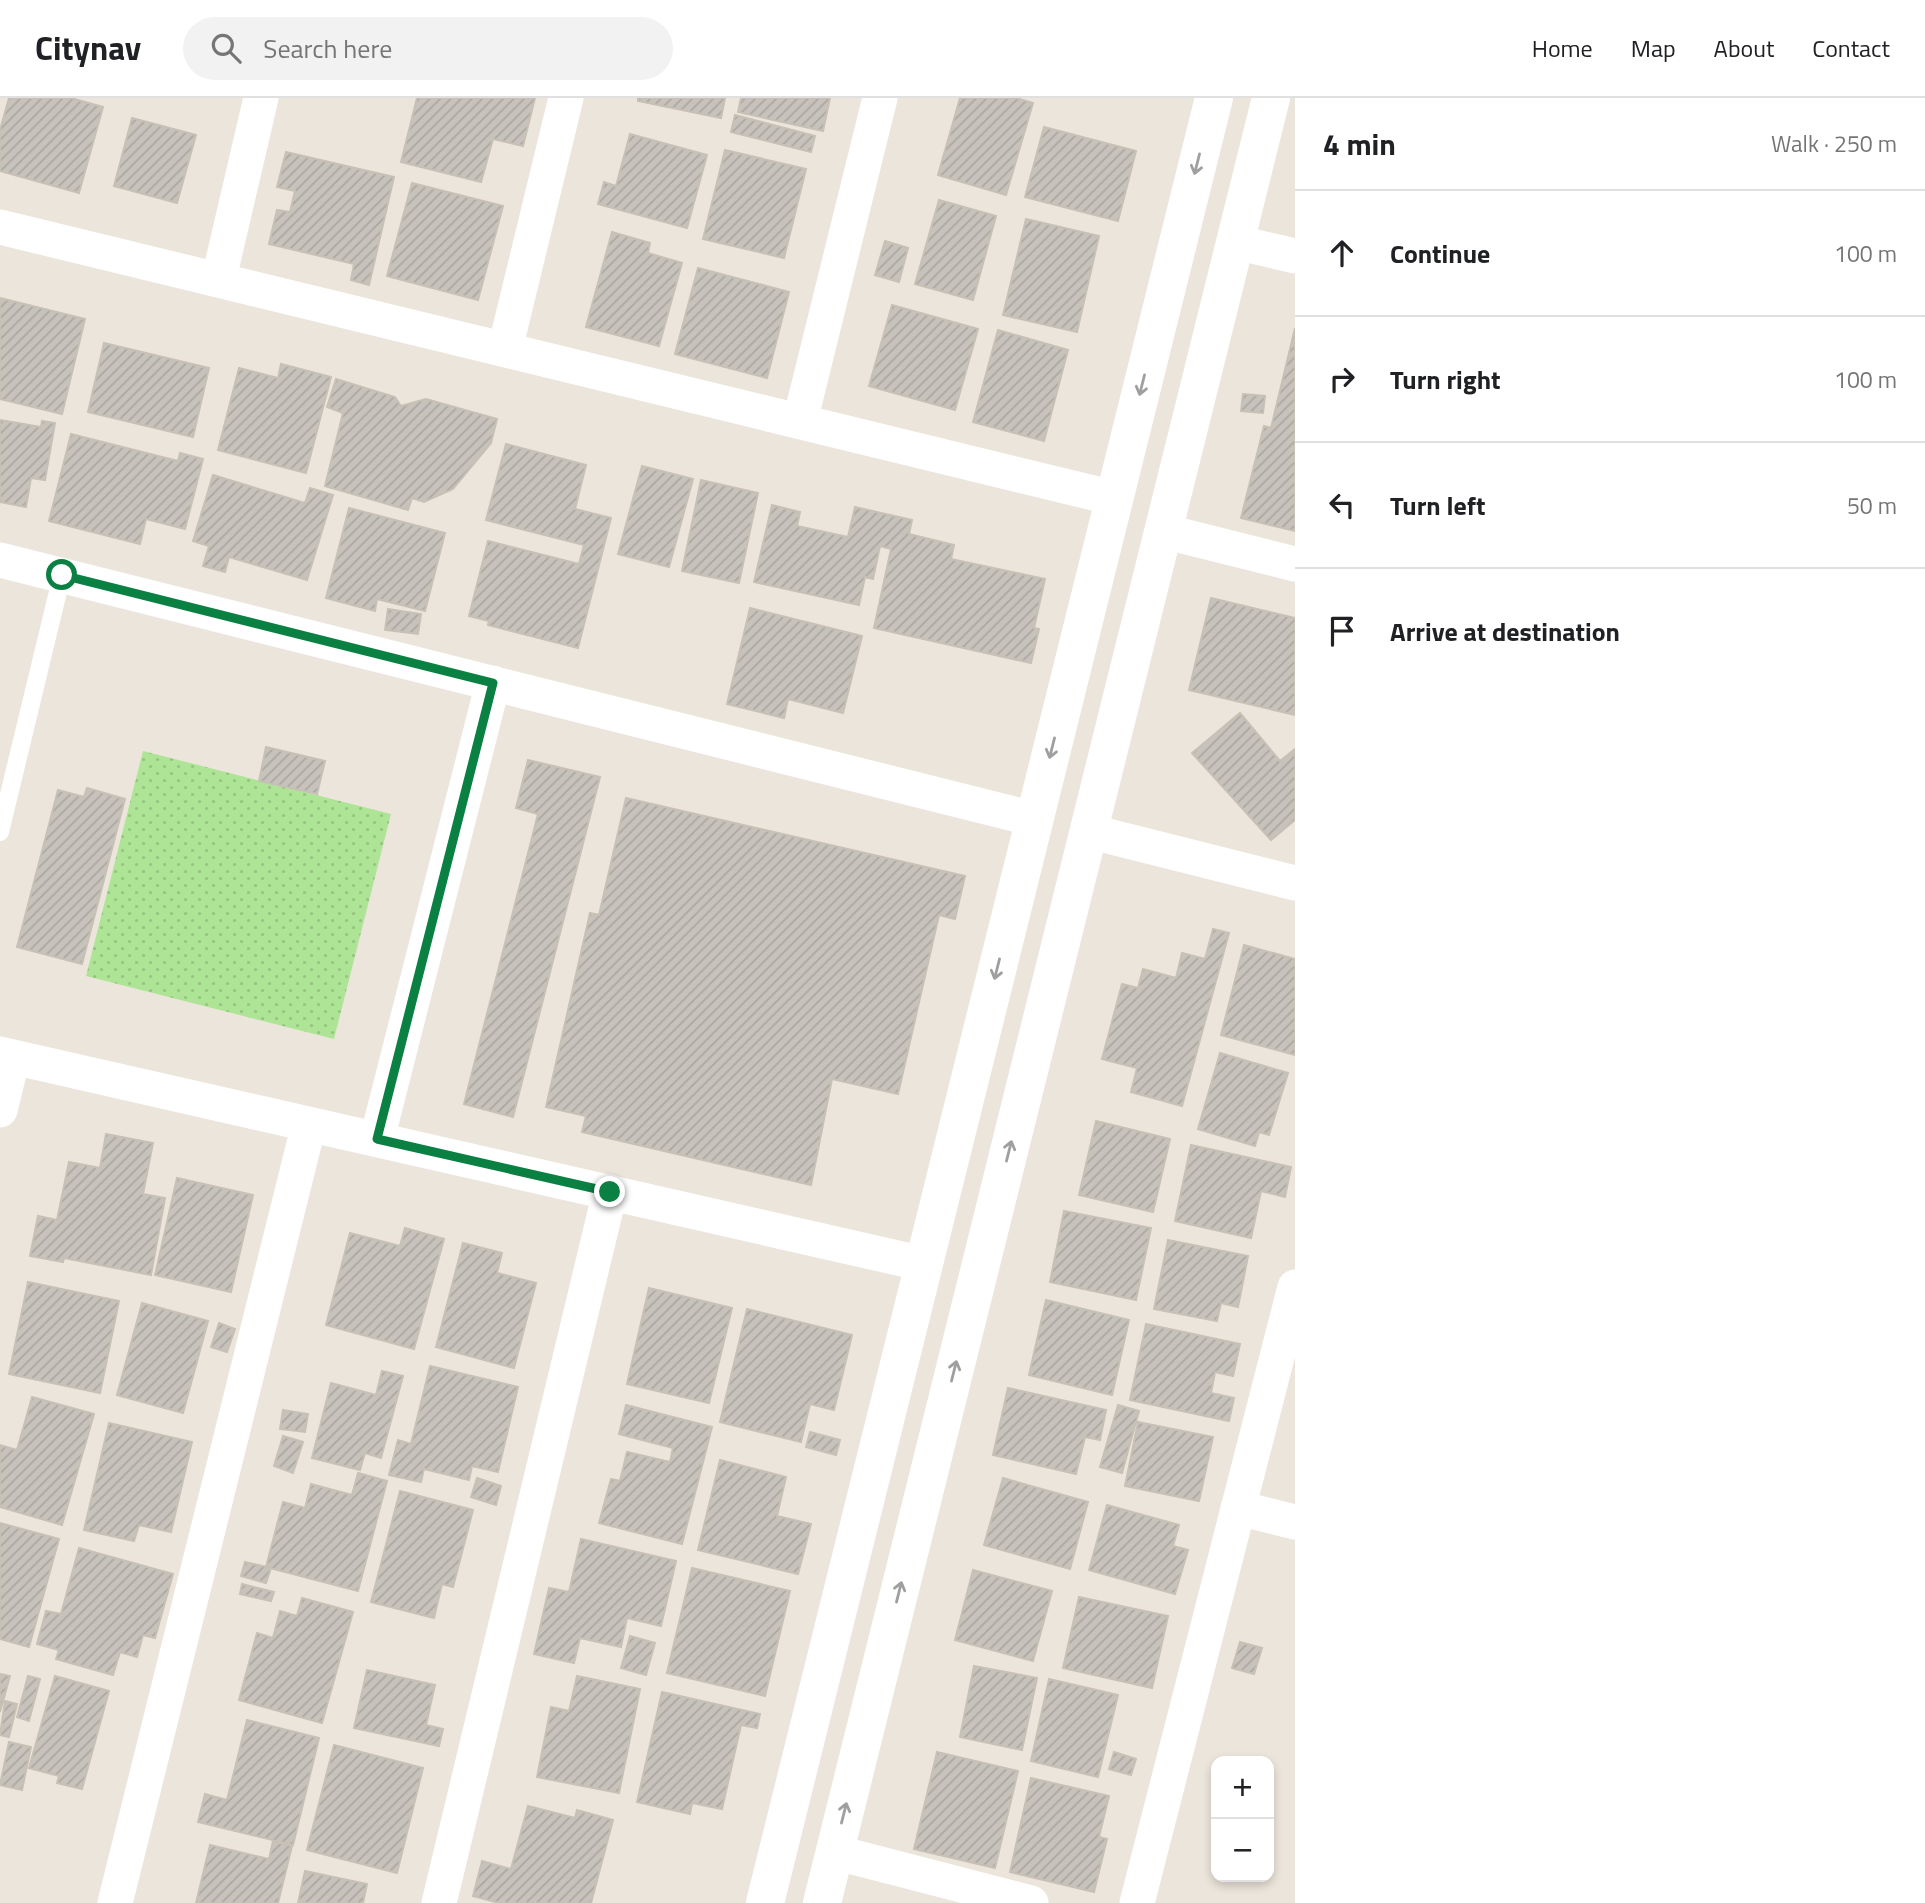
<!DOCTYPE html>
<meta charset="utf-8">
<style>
:root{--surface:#fff;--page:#f2f2f2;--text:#202124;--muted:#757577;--line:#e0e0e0}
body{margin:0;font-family:"Titillium Web",sans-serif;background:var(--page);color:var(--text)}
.controls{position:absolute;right:21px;bottom:21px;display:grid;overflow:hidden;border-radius:14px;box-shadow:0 4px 10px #0003}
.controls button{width:63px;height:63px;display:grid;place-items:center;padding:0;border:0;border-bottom:2px solid var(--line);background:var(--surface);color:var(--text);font:35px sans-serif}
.stop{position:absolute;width:21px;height:21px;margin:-16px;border:5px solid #0b8043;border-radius:50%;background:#fff}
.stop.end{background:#0b8043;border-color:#fff;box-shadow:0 2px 7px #0008}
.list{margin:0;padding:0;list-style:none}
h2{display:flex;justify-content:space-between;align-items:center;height:91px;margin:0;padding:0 28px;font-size:30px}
h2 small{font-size:23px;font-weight:400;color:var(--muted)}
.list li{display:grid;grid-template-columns:46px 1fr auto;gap:21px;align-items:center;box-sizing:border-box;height:126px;padding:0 28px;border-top:2px solid var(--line)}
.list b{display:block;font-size:26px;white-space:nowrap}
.list em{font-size:23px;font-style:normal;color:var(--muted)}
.icon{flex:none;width:38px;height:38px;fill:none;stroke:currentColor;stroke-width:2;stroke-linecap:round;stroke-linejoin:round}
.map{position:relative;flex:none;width:1295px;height:1805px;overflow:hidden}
header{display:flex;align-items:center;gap:42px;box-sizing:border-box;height:98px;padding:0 35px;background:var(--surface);border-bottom:2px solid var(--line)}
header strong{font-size:33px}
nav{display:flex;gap:38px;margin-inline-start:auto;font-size:24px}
.search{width:490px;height:63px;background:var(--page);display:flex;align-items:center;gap:18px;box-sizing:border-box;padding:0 24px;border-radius:38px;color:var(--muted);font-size:26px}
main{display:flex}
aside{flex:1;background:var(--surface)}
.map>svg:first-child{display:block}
</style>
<header>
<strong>Citynav</strong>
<div class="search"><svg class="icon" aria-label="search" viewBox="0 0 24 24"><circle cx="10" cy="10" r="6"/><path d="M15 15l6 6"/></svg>Search here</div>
<nav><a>Home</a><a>Map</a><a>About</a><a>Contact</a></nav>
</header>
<main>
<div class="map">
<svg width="1295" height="1805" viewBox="0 0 1295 1805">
<defs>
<pattern id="park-dots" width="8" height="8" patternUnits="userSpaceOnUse" patternTransform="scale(1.75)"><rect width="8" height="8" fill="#aee496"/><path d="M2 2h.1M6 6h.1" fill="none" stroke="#96c481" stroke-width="1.8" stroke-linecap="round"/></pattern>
<pattern id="building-hatch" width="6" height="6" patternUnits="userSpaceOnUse" patternTransform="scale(1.75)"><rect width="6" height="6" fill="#c7c2bb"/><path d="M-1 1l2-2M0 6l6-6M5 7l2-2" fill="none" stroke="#aba7a1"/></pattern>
</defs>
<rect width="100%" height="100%" fill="#ece5db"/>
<!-- park -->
<path fill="url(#park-dots)" d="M143,653l248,63 -57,225 -248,-63z"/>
<!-- building -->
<path fill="url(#building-hatch)" stroke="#c7c1b5" stroke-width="2" d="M9,0h62l32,9 -24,86 -79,-22v-41z
M417,0h118l-12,48 -30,-7 -12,43 -80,-20z
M638,0h87l-4,20 -83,-17z
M741,0h89l-7,33 -85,-19z
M960,0h56l17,5 -27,92 -68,-20z
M735,17l80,21 -4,16 -80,-20z
M132,20l64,17 -19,68 -63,-17z
M1044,29l92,24 -18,70 -93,-24z
M630,36l77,21 -20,73 -89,-24 6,-22 12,4z
M725,52l81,19 -22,89 -81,-19z
M286,54l108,25 -25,108 -18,-5 3,-16 -85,-20 8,-34 13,2 5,-21 -18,-4z
M412,85l91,23 -25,94 -91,-24z
M939,102l57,16 -23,84 -58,-16z
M1026,121l73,17 -22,96 -74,-17z
M612,134l38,11 -2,10 34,10 -23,83 -73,-19z
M885,143l23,7 -9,34 -24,-7z
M698,170l91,24 -22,86 -92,-24z
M0,200l85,21 -23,95 -62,-15z
M892,207l86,24 -23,81 -86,-24z
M1295,230v203l-54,-13 23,-92 7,2z
M998,232l70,20 -24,91 -71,-19z
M104,245l105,25 -16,69 -105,-25z
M281,266l50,13 -25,96 -88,-23 21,-82 39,10z
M336,281l59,18 6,9 25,-7 71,20 -6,24 -38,46 -29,13 -12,-4 -4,12 -83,-24 18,-73 -16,-6z
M1243,296l22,2 -2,17 -22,-2z
M0,322l41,7 1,-6 13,2 -10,57 -14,-2 -5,29 -26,-5z
M71,336l107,27 2,-8 23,6 -18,70 -39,-10 -6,25 -91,-23z
M506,346l80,21 -11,44 36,9 -33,130 -90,-23 1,-4 -20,-5 19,-75 91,23 5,-19 -98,-25z
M642,368l51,13 -24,88 -51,-13z
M213,377l92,28 5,-15 23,7 -26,85 -78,-23 -4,15 -22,-6 6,-20 -16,-5z
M701,382l57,13 -19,90 -57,-12z
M772,407l28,7 -3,14 51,11 7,-30 57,13 -3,14 45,11 -3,14 94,20 -11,49 5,1 -8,34 -157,-35 17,-79 -11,-3 -7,33 -8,-2 -6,28 -105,-23z
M349,410l96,25 -20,78 -48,-12 -2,12 -49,-13z
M1211,500l84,20v97l-106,-25z
M750,510l112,28 -19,77 -55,-14 -4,19 -57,-14z
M388,511l33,5 -3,20 -33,-4z
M1240,615l40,48 15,-12v71l-24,20 -79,-87z
M266,649l59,14 -8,33 -58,-13z
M528,662l72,17 -87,340 -49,-13 74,-290 -22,-6z
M87,690l38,11 -43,165 -65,-17 41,-157 26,7z
M626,700l339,78 -10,43 -16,-4 -41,179 -66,-15 -21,106 -229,-53 4,-16 -40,-9 44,-194 9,2z
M1213,831l16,4 -47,173 -51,-14 6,-24 -35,-9 20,-75 16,4 5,-19 33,9 6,-25 23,6z
M1244,847l51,14v96l-74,-20z
M1220,955l68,20 -19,62 -10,-3 -4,14 -57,-17z
M1096,1023l74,18 -17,73 -74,-17z
M106,1036l47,9 -10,51 22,4 -14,77 -87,-17 -1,4 -33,-6 8,-40 19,4 12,-58 31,6z
M1191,1047l100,22 -6,30 -24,-6 -10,47 -76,-17z
M177,1080l76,17 -22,97 -76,-17z
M1064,1113l87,17 -15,72 -86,-18z
M405,1130l39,11 -30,110 -88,-24 24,-92 50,13z
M1168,1142l80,16 -10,51 -17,-4 -4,18 -63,-12z
M463,1145l39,10 -5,20 39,10 -22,85 -78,-21z
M28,1184l91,19 -19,92 -91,-19z
M649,1190l83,20 -23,95 -82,-19z
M1046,1202l83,20 -17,75 -83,-20z
M142,1205l66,18 -25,92 -66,-18z
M747,1211l105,26 -18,75 -24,-6 -9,38 -81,-20z
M219,1225l16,6 -8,23 -16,-5z
M1146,1226l94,20 -7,32 -18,-4 -4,21 23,5 -5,23 -99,-21z
M430,1268l88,21 -20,85 -26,-6 -3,14 -45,-11 -3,13 -32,-7 9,-35 13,4z
M382,1273l21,5 -22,82 -16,-5 -5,17 -48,-12 19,-75 45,12z
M1008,1290l98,22 -6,30 -15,-3 -9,37 -83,-19z
M32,1299l62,17 -32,111 -62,-18v-62l17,5z
M626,1307l86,22 -30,117 -83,-21 12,-44 9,2 7,-29 43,10 3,-14 -54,-14z
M1118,1307l21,6 -17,62 -22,-6z
M283,1312l25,4 -3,18 -25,-3z
M1138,1324l75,15 -14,64 -74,-15z
M109,1325l83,19 -21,90 -32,-7 -5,16 -50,-11z
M810,1334l30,8 -4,15 -30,-8z
M283,1338l20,6 -10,31 -19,-7z
M720,1362l66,17 -9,39 34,8 -13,50 -100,-24z
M358,1375l29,8 -29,110 -92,-24 17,-65 22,6 6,-24 41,11z
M477,1380l24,8 -5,19 -25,-8z
M1003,1380l85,24 -18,67 -86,-24z
M400,1393l73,19 -20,77 -11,-3 -8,34 -63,-16z
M1107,1407l72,20 -6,21 15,4 -13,44 -86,-24z
M0,1425l59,16 -30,108 -29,-8z
M581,1441l95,22 -15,65 -34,-8 -6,29 -41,-9 -6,25 -40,-9 15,-66 20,4z
M79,1450l94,26 -18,64 -12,-3 -6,22 -17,-5 -7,23 -57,-16 3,-9 -22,-6 9,-33 15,3z
M245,1464l26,6 -5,15 -25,-7z
M692,1470l98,23 -25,105 -98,-23z
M973,1472l79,21 -19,70 -78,-21z
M242,1486l32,8 -3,9 -31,-7z
M1079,1499l89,19 -16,72 -89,-20z
M302,1500l51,14 -31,111 -83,-23 18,-67 16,5 7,-27 17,5z
M630,1538l25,7 -9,32 -25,-7z
M1240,1544l22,6 -8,26 -22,-6z
M974,1568l63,12 -15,72 -62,-13z
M367,1572l68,15 -9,40 17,4 -4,17 -85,-18z
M0,1576l10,2 -10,36z
M28,1578l12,3 -11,42 -12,-4z
M55,1578l54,15 -27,98 -25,-6 2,-7 -30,-8z
M577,1578l63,13 -21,104 -82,-16 14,-70 18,4z
M1049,1581l69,16 -20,82 -67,-16z
M662,1594l98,22 -3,14 -16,-3 -19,84 -30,-6 -2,11 -53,-12z
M5,1603l12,3 -8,33 -9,-2z
M247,1622l72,18 -26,107 -95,-23 7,-28 22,6z
M9,1644l22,5 -9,43 -22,-5z
M334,1647l89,23 -26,105 -90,-23z
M937,1654l81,19 -23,97 -81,-19z
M1114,1654l22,7 -5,16 -22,-6z
M1031,1680l78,18 -10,41 8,2 -13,53 -84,-20z
M528,1708l47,12 2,-8 36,10 -22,83h-92l-26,-7 9,-35 29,8z
M273,1743l19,5 -14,57h-82l14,-58 59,14z
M305,1773l62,13 -4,19h-65z"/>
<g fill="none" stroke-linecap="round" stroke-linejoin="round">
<!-- service -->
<path stroke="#fff" stroke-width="18" d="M0,734l62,-257"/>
<!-- minor -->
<path stroke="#fff" stroke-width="35" d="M0,129l1114,271
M1235,144l60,14
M219,180l42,-180
M505,251l61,-251
M800,323l80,-323
M1163,433l132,33
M0,462l1034,259
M1088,733l207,52
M0,956l924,210
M0,1012l13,-53
M377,1041l116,-456
M1238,1410l57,14
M834,1754l197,51
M115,1805l194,-779
M439,1805l171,-711
M1137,1805l158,-616"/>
<!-- tertiary -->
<path stroke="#fff" stroke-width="38" d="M765,1805l449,-1805
M822,1805l449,-1805"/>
</g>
<!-- one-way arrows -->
<defs><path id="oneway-shaft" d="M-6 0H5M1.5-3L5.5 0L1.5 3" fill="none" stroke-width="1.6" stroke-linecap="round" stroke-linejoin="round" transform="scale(1.75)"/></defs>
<g stroke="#9f9f9f">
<use href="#oneway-shaft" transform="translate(1197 66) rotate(104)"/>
<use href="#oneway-shaft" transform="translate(1142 287) rotate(104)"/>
<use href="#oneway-shaft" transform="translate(1052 650) rotate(104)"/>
<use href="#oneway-shaft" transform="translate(997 871) rotate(104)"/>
<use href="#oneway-shaft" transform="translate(1009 1053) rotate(-76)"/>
<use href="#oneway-shaft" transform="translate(954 1273) rotate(-76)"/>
<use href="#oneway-shaft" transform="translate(899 1494) rotate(-76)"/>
<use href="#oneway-shaft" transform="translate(844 1715) rotate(-76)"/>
</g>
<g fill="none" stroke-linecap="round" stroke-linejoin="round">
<!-- route -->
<path stroke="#0b8043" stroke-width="9" d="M62,477l431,108 -116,456 233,53"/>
</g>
</svg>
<div class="controls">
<button>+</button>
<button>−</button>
</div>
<div class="stop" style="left:62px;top:477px"></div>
<div class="stop end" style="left:610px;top:1094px"></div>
</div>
<aside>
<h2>4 min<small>Walk · 250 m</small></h2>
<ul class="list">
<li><svg class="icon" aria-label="ahead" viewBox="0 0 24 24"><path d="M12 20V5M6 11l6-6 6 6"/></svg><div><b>Continue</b></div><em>100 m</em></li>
<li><svg class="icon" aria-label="right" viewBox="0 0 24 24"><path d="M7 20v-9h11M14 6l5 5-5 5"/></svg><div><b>Turn right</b></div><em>100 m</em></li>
<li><svg class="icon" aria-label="left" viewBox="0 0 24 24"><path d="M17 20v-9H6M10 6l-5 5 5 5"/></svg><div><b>Turn left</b></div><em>50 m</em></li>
<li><svg class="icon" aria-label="arrive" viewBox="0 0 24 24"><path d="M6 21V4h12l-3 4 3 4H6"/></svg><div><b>Arrive at destination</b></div></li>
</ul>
</aside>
</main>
